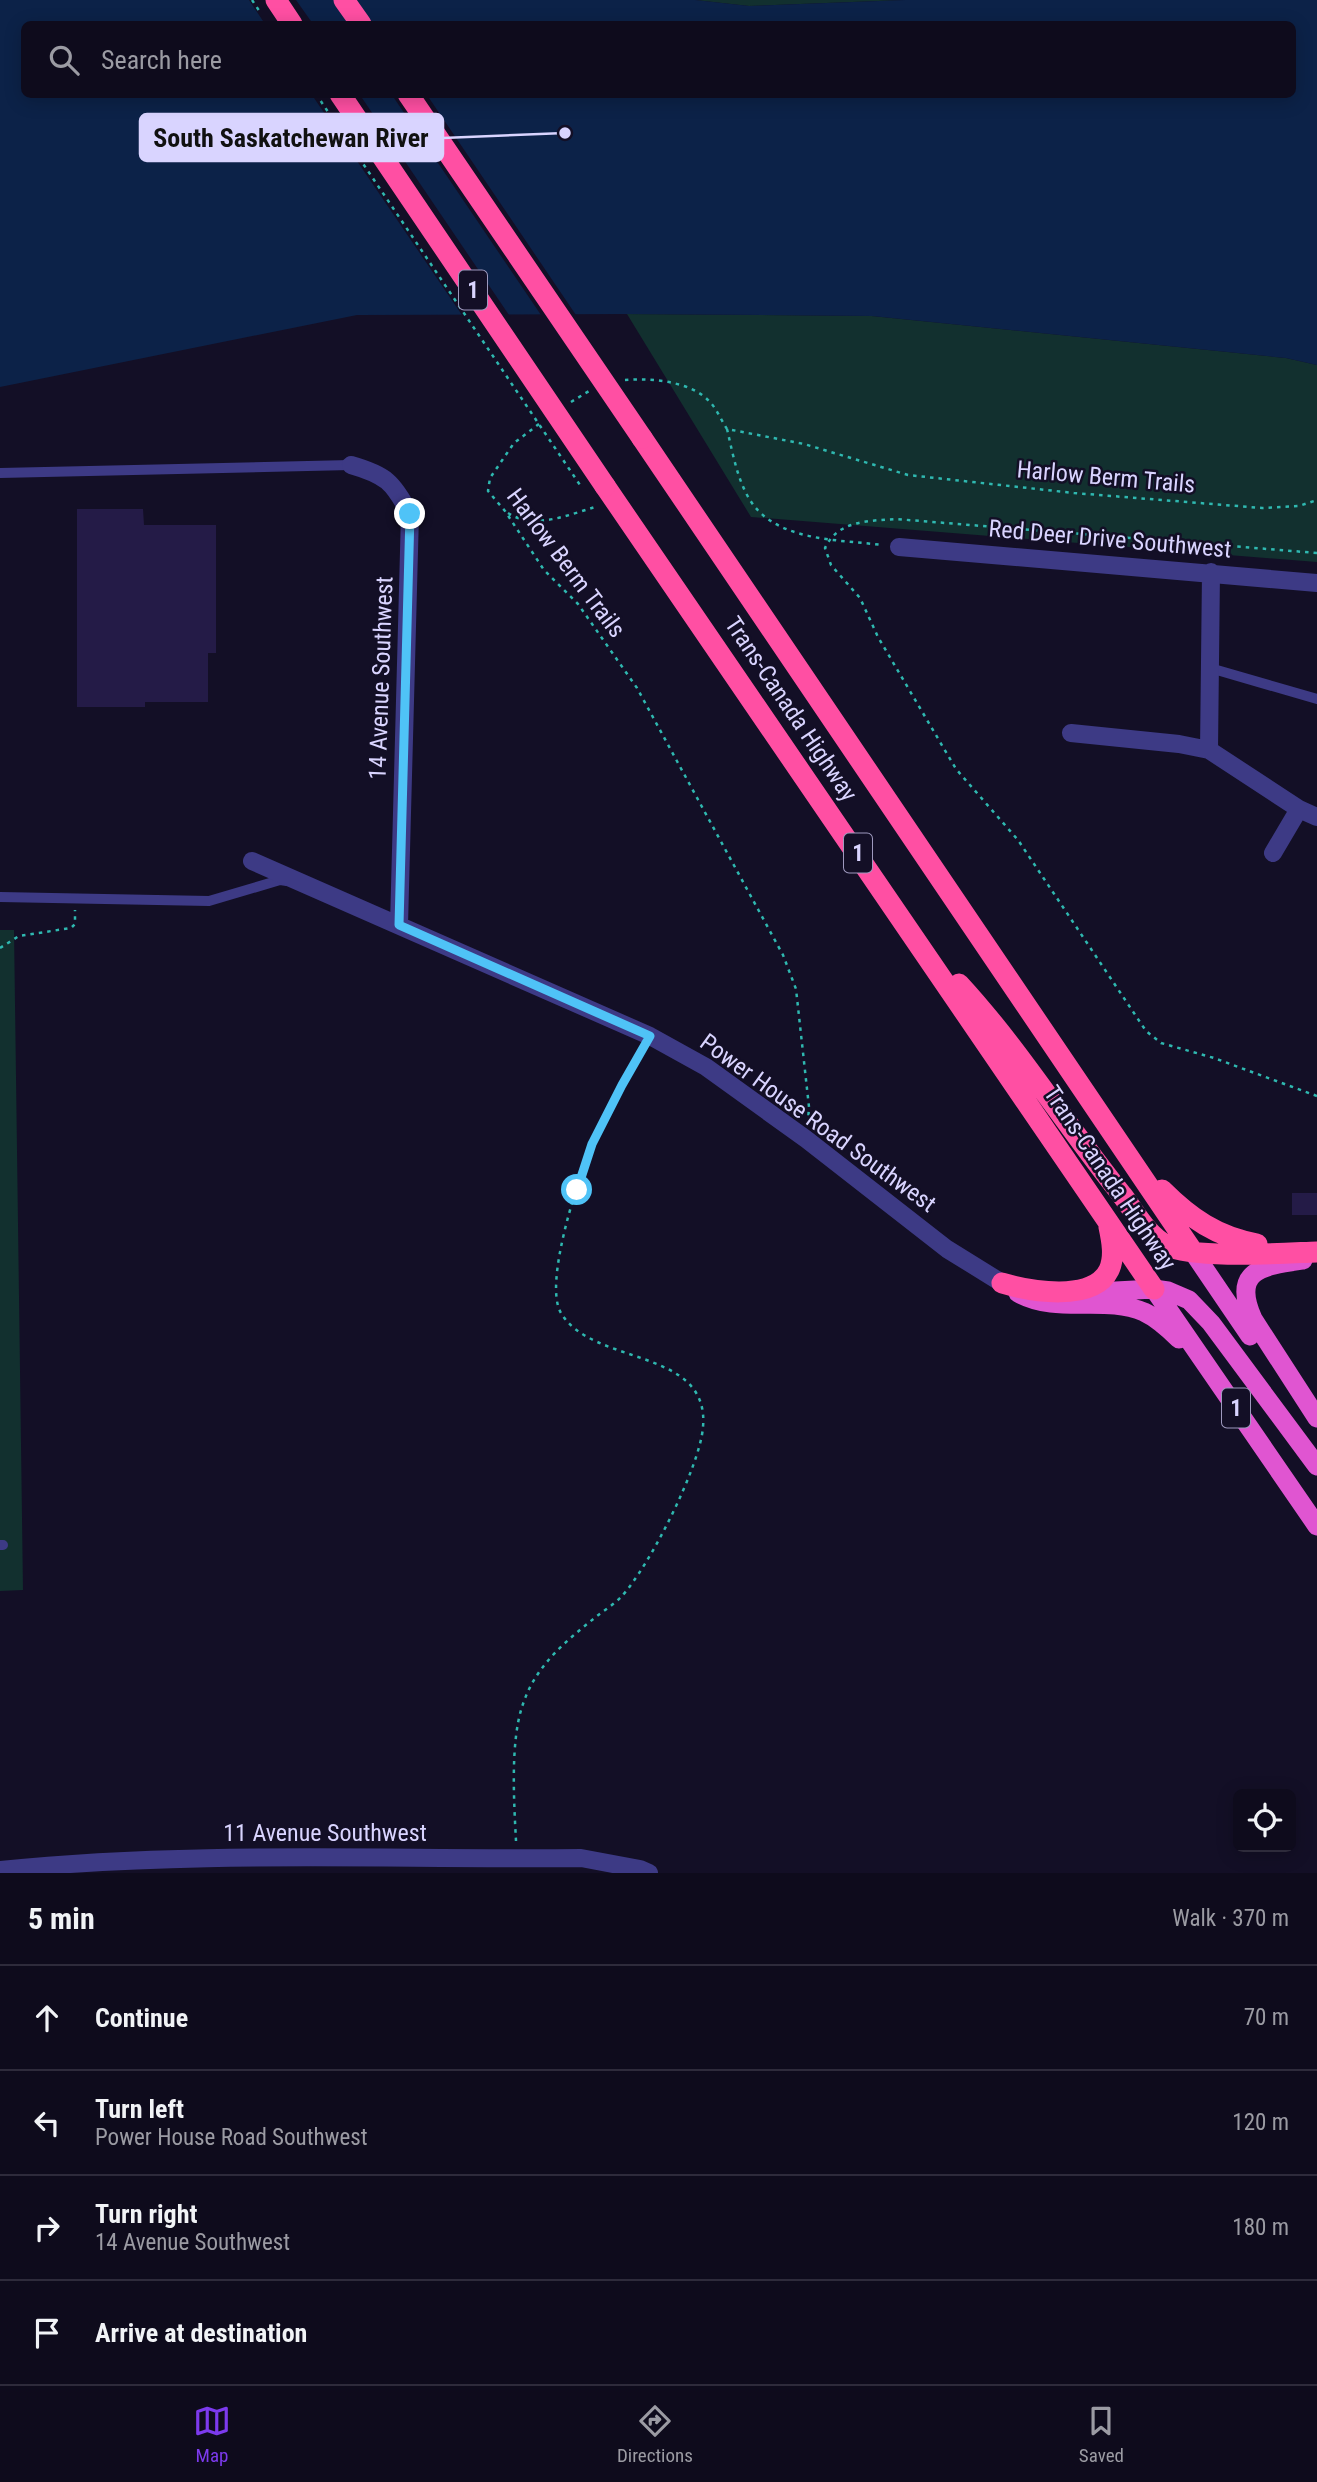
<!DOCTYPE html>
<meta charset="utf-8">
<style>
:root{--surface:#0e0b1c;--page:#171425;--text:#f1f3f6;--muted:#9b9ba3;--line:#2e2b3b;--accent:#7c3aed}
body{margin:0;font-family:"Roboto Condensed",sans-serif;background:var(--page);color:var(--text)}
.controls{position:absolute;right:21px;bottom:21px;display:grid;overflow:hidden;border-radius:10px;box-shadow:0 4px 18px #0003}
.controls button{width:63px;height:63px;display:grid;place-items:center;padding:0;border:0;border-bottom:2px solid var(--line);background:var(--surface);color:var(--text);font:35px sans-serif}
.stop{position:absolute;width:21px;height:21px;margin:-16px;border:5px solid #4fc3f7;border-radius:50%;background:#fff}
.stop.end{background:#4fc3f7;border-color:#fff;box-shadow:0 2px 7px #0008}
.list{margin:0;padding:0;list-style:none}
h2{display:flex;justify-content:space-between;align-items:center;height:91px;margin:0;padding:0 28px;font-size:30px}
h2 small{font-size:23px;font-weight:400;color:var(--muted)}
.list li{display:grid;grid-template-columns:46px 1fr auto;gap:21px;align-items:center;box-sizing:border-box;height:105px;padding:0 28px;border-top:2px solid var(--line)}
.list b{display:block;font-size:26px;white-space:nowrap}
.list p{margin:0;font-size:23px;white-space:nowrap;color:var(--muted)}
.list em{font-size:23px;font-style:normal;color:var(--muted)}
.icon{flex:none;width:38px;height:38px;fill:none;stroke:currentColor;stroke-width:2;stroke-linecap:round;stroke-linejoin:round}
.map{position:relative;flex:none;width:1317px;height:1873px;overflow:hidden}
.search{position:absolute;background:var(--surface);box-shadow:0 4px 18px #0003;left:21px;right:21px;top:21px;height:77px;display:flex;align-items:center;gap:18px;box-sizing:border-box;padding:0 24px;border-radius:10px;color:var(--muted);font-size:26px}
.sheet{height:511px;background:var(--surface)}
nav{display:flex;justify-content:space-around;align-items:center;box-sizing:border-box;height:98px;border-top:2px solid var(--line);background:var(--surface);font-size:19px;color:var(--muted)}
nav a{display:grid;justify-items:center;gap:4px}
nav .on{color:var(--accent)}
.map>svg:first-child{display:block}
</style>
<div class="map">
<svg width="1317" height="1873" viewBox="0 0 1317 1873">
<rect width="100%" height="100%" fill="#130f26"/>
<!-- green -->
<path fill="#12302f" d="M695,0h210l-156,6z
M627,314l245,2 414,42 31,7v197l-566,-45z
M0,930h14l9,660 -23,1z"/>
<!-- water -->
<path fill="#0c2248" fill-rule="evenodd" d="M0,0h695l54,6 156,-6h412v365l-31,-7 -414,-42 -245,-2 -270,1 -357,72zM24,24h1268v70h-1268z"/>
<!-- pier -->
<path fill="#130f26" d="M249,0h47l17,24h-48z
M312,95h48l151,223h-47z
M392,95h35l151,223h-35z"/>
<!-- building -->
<path fill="#241b47" d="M77,509h66l1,16h72v128h-8v49h-63v5h-68z
M1292,1193h25v22h-25z"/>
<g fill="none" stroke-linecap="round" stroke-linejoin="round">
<!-- path -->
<path stroke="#2fb8b0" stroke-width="2.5" stroke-dasharray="3.5 5" stroke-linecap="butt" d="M252,0l8,12
M625,380c26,-2 65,1 84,21 8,8 12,19 18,28l77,15 104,31 166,18 188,15 37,-2 18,-6
M571,402l18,-11
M539,424l-25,19 -24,35 -2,13 17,20 39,59 34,34 59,84 146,267 13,34 13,118 -1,14
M727,429c5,21 9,44 19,64 24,49 89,46 136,52
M508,513c26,17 60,2 87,-6
M1317,553l-421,-34c-27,2 -58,1 -71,29l6,17 29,33 18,39 78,132 62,71 128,191 15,12 53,15 103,38
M0,948l19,-12 52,-8 4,-4v-14
M516,1841c-2,-39 -6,-101 7,-137 13,-39 43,-63 74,-88 8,-6 17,-12 24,-19 28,-30 79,-130 82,-170 7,-80 -111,-61 -142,-114 -18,-30 18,-136 31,-169 13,-32 32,-63 50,-93"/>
<!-- service -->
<path stroke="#3d3a85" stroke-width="10" d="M0,473l351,-8
M1210,668l107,31
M0,897l209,4 71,-21 7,1
M0,1545h3"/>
<!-- minor -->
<path stroke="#3d3a85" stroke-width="18" d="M351,465c35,10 42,17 59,49l-11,411
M899,547l418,36
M1071,733l108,11 30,6 90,59 18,8
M1209,750l2,-178
M1273,853l26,-44
M252,861l398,175 56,31 100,72 141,110 55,34
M0,1870c193,-20 387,-10 581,-12l59,11 9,4"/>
<!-- trunk -->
<path stroke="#e055d1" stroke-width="19" d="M1193,1252l57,84
M1303,1260c-41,6 -72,10 -50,59l64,99
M1154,1289l163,237
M1018,1293c40,22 86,2 126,19 13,6 25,17 35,27
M1077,1293l77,-4 14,2 21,9 22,23 106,143"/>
<!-- motorway -->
<path stroke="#ff4fa3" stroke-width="21" d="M276,0l16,24
M344,0l17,24
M642,438l551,814
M605,486l549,803
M959,984c60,65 107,142 163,211 13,17 26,42 46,51 25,13 117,7 149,6
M1162,1190c28,28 55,47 95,54
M1002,1283c27,8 91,20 107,-13 6,-13 3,-29 0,-43"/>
<!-- path-bridge -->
<path stroke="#2fb8b0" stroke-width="2.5" stroke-dasharray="3.5 5" stroke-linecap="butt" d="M316,94l264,391"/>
<!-- motorway-bridge -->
<path stroke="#ff4fa3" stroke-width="21" d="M340,94l265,392
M408,94l234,344"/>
</g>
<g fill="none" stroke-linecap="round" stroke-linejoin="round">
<!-- route -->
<path stroke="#4fc3f7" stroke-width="9" d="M410,514l-11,411 251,111 -28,49 -30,59 -15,46"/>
</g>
<g text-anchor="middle" stroke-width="5" stroke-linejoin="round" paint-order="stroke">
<!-- shield labels -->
<g fill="#130f26" stroke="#9e99be" stroke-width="2">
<rect x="459" y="270.5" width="28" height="39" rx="5"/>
<rect x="844" y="833.5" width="28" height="39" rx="5"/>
<rect x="1222" y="1388.5" width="28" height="39" rx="5"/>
</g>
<g font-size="23" font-weight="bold" fill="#d9d4ff">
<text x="473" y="298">1</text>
<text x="858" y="861">1</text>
<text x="1236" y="1416">1</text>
</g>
<!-- street labels -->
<g font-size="24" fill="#d9d4ff" stroke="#130f26">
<text transform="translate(1106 477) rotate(5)" y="8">Harlow Berm Trails</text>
<text transform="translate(1110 539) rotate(5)" y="8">Red Deer Drive Southwest</text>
<text transform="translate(566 563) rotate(53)" y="8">Harlow Berm Trails</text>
<text transform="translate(381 678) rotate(-88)" y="8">14 Avenue Southwest</text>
<text transform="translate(791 709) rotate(56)" y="8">Trans-Canada Highway</text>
<text transform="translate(818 1123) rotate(36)" y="8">Power House Road Southwest</text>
<text transform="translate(1110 1178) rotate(56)" y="8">Trans-Canada Highway</text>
<text x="325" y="1841">11 Avenue Southwest</text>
</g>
</g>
<!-- callouts -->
<path fill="none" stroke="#d9d4ff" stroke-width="2.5" d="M565 133L443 138"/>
<circle fill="#d9d4ff" stroke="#130f26" stroke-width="2.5" cx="565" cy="133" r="7"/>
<rect fill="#d9d4ff" stroke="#d9d4ff" stroke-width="2.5" x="140" y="114" width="303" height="47" rx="7"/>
<g font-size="26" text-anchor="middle" font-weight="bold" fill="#111">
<text x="291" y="147">South Saskatchewan River</text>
</g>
</svg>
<div class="controls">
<button><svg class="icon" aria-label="locate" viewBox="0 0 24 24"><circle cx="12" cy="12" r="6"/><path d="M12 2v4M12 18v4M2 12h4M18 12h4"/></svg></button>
</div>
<div class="stop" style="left:577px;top:1190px"></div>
<div class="stop end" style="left:410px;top:514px"></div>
<div class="search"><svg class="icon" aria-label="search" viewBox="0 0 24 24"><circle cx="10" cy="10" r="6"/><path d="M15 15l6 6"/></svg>Search here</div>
</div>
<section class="sheet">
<h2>5 min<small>Walk · 370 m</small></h2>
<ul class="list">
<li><svg class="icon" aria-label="ahead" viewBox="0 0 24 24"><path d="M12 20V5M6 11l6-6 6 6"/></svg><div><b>Continue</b></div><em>70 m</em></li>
<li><svg class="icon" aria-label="left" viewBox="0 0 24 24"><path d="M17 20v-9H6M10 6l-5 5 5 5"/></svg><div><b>Turn left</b><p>Power House Road Southwest</p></div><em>120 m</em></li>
<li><svg class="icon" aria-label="right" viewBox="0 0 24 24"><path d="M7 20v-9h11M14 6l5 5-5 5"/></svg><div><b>Turn right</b><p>14 Avenue Southwest</p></div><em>180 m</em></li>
<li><svg class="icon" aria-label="arrive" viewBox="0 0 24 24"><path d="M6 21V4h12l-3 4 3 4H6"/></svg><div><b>Arrive at destination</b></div></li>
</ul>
</section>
<nav>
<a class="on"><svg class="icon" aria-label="map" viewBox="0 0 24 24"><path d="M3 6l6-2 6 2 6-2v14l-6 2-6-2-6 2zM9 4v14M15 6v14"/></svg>Map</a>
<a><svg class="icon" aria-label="directions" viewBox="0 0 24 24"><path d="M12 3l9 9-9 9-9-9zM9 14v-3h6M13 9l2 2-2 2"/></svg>Directions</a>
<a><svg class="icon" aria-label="saved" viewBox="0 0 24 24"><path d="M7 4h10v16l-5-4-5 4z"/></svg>Saved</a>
</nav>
